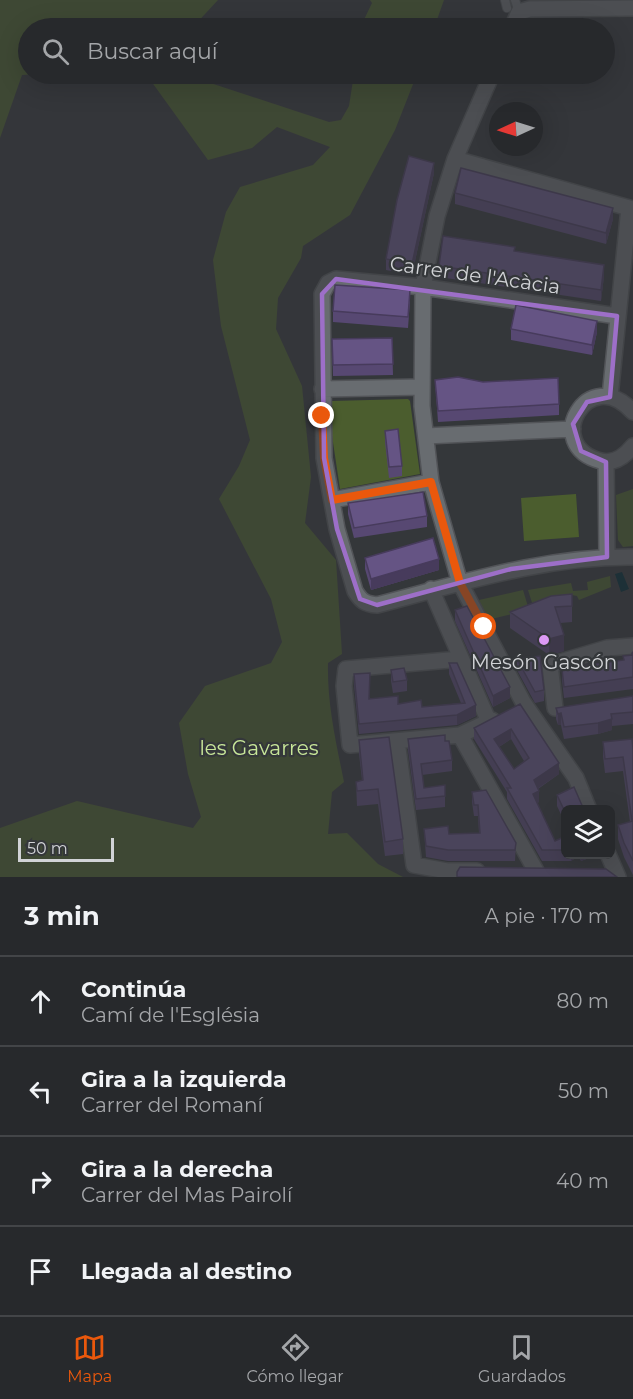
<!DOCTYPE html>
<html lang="es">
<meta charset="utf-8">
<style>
:root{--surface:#27292c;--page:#2f3134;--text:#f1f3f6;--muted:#a4a6a9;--line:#434548;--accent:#ea580c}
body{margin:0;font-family:Montserrat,sans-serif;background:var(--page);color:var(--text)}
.controls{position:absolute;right:18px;bottom:18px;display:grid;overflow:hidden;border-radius:9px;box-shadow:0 6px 24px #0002}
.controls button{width:54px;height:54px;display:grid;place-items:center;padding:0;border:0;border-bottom:2px solid var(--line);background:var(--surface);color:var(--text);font:30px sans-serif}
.compass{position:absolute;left:489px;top:102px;width:54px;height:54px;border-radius:50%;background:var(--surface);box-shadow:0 6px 24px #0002;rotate:266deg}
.scale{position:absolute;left:18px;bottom:15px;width:96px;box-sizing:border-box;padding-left:6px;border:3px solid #d1d3d6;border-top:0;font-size:16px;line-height:21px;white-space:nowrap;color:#d1d3d6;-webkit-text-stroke:4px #34373a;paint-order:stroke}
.stop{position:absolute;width:18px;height:18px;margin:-14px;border:4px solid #ea580c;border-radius:50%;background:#fff}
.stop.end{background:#ea580c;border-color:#fff;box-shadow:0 2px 6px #0008}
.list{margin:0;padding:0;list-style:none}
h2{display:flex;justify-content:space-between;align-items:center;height:78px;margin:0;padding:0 24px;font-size:26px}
h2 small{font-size:20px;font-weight:400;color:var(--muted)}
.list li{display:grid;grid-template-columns:39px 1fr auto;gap:18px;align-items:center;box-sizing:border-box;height:90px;padding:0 24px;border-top:2px solid var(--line)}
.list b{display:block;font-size:22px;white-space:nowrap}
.list p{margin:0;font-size:20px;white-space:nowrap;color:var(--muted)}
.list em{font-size:20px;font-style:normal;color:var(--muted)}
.icon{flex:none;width:33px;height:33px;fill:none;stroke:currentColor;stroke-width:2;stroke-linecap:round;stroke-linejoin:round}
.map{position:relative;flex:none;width:633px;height:877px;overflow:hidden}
.search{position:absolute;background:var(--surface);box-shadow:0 6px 24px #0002;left:18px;right:18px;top:18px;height:66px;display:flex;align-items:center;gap:15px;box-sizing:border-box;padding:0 21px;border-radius:33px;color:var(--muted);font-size:22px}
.sheet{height:438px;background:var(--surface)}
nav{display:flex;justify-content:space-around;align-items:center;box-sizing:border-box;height:84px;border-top:2px solid var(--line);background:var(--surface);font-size:16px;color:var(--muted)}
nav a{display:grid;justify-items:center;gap:3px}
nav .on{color:var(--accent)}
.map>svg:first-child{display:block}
</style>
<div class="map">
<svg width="633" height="877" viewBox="0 0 633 877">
<rect width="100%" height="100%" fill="#34373a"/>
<!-- green -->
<path fill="#4b5d2e" d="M0,0h218l-26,28h-164v46h10l-16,1 -22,63z
M370,0h74l-10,28h-74l12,-25z
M54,74h57l-16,7z
M146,74l40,1 143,47 12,-2 8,-14 5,-32h63l-22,56 -45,85 -47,31 -2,12 -23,40 -2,31 26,57 9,91 -6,46 31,37 6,94 -14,9c-1,41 8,79 16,119l-12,10 -4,42 19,-1 31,31 25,13h-403v-49l77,-27 116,27 8,-11 -13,-43 -9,-51 26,-37 66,-23 11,-21 -11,-43 -52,-100 20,-33 11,-26 -29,-114 -8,-66 13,-48 14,-25 73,-22 17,-18 -53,-20 -25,21 -44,12z
M408,399l2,2 10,73 -80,15 -12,-80 3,-8z
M633,489v57l-10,1 -5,-7 -2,-45z
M576,494l3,43 -55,4 -3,-43z
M610,576l1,11 -32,13 -2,-4 -5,-1 -38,14 -6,-19 43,-7 2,8 15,-1 -1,-8z
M523,590l6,20 -42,10 -8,-20z"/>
<!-- water -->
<path fill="#012833" d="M622,572l7,17 -8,3 -6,-18z"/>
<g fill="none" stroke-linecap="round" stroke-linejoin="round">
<defs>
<path id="lane" d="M505,0l2,8
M515,0l4,12"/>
<path id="street" d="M512,28l7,-16 11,-3 103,-1
M492,74l-37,85 -18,57 -14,71 -1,119 9,76 29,101 63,119 53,76 13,32
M455,159l178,50
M617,316l-194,-29 -87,-8 -8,4 -6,11 2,164 13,71 18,62c6,10 10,13 22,14 85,-22 167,-49 256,-48
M322,389l100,-2
M610,397l19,-189
M633,412c-45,-50 -92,34 -32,49 13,3 24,-5 32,-15
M426,436l147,-7
M606,462l1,95
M332,500l99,-18
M431,589l58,133
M461,659l-115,10 -2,17 6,59 110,-10 32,-15
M555,708l-5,-43 57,-17 26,-2
M460,735l76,136
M397,741l17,124 33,6h30
M608,854l10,23"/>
</defs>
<!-- lane casing -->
<use href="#lane" stroke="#525458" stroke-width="10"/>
<!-- street casing -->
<use href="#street" stroke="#525458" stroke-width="18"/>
<!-- lane -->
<use href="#lane" stroke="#686c70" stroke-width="8"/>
<!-- street -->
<use href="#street" stroke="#686c70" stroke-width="15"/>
</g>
<!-- wall -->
<path fill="#574872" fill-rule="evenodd" d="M434,173l-22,102 -26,-5v-11z
M455,193l158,26 -7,25 -151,-40z
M439,266l165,10 -3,25 -162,-24z
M410,301l-2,27 -75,-6v-11z
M511,329l86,3 -5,23 -81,-15z
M392,338l1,37 -60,1 -1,-37z
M435,380l124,24v11l-121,7z
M385,431l17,35v10l-13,2 -4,-36z
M348,503l79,13v11l-73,11 -6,-24z
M365,558l74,12 -68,20 -6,-21z
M572,594v28l-12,1 4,28 -15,4 -39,-27v-16z
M455,610l55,88 -17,9 -38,-86z
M633,652v37l-69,9 -2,-18v-11l61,-9 9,-5z
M517,659l27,31v11l-9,2 -18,-33z
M449,663l27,53 -19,9 -98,9 -5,-49v-11l16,24 52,9 39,-4 -12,-29z
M391,670l16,10v11l-14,2 -2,-12z
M633,696v28l-21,2v4l-14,4 -34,5 -3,-14h-3l-2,-6v-11z
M520,704l39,70 -21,15 1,13 -2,1 18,38 11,-5v19h31l-16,6 -2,-5 -8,5h-29l-35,-62v-7l-33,-53v-11zM511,739l13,22 -10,8 -15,-22z
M408,739l37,2 7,19v11l-30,4 2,13 21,8v11l-29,3 -8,-60z
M359,740l44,99v15l-18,2 -7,-52 -21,2 -1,-24 6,-2 -3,-26z
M603,742l30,7v126l-9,-18 -6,-18v-14l12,-3 -7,-51 -18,2 -2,-17z
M472,792l44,51 -1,18h-67l-22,-4 -2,-28 25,5 30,-1 -1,-17h-4l-2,-14z
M557,795l9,15v15l-9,-19z"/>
<!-- shaded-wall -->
<path fill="#473b5c" d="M434,163v10l-22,102v-11z
M613,208v11l-7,25v-11z
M604,265v11l-3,25v-11z
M597,321v11l-5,23v-10z
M439,559v11l-68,20v-11z
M564,635v16l-15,4v-16z
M510,687v11l-17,9v-11z
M476,705v11l-19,9v-10z
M561,713v12h-3v-11z
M612,719v11l-14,4v-11z
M511,729v10l-17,11v-11z
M559,763v11l-25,17v-11z
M539,791v11l-6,3v-11z
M571,855h8v1l-8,5z
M581,855h16l-16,6z"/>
<!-- building -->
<path fill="#655484" stroke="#473b5c" stroke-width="1.5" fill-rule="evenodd" d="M409,156l25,7 -22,101 -26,-5 11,-59z
M461,168l152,40 -7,25 -151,-40z
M443,236l72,11 -1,4 90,14 -3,25 -162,-24z
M335,285l75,5 -2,27 -75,-6z
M516,305l81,16 -5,24 -81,-16z
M392,338l1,26 -60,1 -1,-26z
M458,377l25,5 75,-4 1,26 -121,7 -3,-31z
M398,429l4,37 -13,1 -4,-36z
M423,492l4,24 -73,12 -6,-25z
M433,538l6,21 -68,20 -6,-21z
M572,594v12l-17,1 9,28 -15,4 -39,-27 41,-16z
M467,606l43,81 -17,9 -38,-86z
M633,652v25l-69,10 -2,-18 62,-9 -1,-4 9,-1v-2z
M540,656l4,34 -9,2 -18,-33z
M449,663h8l19,42 -19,10 -98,9 -5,-50 16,-1 -1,26 29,-3v8l23,-4 1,7 43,-4z
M404,668l3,12 -14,2 -2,-12z
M633,696v16l-22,2 1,5 -14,4 -34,4 -3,-14 -3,1 -2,-6z
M520,704l39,59 -25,17 5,11 -6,3 22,47 11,-5v14h-24l-35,-62h4l-37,-60zM511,729l18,29 -15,11 -20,-30z
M445,735v6h4l3,19 -31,4 3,24 21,-3v11l-29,3 -8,-60z
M389,737l14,102 -18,3 -7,-53 -21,2 -1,-9 7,-2 -4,-40z
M632,739l1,10v72h-1l-9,-64 -18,2 -2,-17z
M574,787l10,23h-18v4l-9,-19z
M486,790l30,53 -1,7h-67l-22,-4 -2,-17 24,-3 1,8 31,-1 -2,-28h-4l-2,-13z
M633,821v40l-9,-18 -6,-18z
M460,867l146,2 11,8h-160v-5z"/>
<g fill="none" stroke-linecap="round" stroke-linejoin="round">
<!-- route -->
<path stroke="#ea580c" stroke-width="8" d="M322,416l2,42 8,42 99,-18 29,101 24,44"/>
</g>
<!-- marked area -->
<path d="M0 0H633V877H0ZM336,279l281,37 -7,81 -23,5 -14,22 8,27 25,11 1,95 -96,12 -134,36 -17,-6 -23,-70 -13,-71 -2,-164z" fill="#34373a" fill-opacity=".55" fill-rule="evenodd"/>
<path fill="none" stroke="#9d6fc8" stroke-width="4.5" stroke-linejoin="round" d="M336,279l281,37 -7,81 -23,5 -14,22 8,27 25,11 1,95 -96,12 -134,36 -17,-6 -23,-70 -13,-71 -2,-164z"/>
<!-- markers -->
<circle fill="#dc99f5" stroke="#34373a" stroke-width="2" cx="544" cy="640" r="6"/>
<g text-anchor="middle" stroke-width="4.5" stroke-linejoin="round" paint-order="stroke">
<!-- street labels -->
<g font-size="20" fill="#d1d3d6" stroke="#34373a">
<text transform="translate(475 275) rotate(8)" y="7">Carrer de l'Acàcia</text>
</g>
<!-- poi labels -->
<g font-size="20" fill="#d1d3d6" stroke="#34373a">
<text x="544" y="669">Mesón Gascón</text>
</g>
<!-- park labels -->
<g font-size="20" fill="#c8e799" stroke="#34373a">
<text x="259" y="755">les Gavarres</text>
</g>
</g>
</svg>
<div class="controls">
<button><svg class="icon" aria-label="layers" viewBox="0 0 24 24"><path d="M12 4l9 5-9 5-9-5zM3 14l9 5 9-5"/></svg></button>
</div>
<svg class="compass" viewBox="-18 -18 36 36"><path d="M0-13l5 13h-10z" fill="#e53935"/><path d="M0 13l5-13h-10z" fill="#a4a6a9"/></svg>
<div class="scale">50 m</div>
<div class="stop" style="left:484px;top:627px"></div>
<div class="stop end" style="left:322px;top:416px"></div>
<div class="search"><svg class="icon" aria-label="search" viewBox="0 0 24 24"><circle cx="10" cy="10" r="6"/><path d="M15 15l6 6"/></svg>Buscar aquí</div>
</div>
<section class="sheet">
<h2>3 min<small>A pie · 170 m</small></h2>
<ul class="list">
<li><svg class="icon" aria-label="ahead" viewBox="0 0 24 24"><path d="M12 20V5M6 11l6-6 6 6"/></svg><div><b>Continúa</b><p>Camí de l'Església</p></div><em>80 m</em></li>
<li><svg class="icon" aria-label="left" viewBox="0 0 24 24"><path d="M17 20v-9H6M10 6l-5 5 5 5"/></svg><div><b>Gira a la izquierda</b><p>Carrer del Romaní</p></div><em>50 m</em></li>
<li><svg class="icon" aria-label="right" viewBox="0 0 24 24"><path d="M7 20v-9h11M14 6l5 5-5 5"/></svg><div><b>Gira a la derecha</b><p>Carrer del Mas Pairolí</p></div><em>40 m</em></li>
<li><svg class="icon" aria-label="arrive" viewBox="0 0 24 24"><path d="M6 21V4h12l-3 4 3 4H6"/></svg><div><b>Llegada al destino</b></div></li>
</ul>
</section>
<nav>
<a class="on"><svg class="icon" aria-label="map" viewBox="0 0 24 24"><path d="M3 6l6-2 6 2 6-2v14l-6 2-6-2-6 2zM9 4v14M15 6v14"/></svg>Mapa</a>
<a><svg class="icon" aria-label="directions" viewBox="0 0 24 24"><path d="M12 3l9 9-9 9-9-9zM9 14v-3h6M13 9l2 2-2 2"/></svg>Cómo llegar</a>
<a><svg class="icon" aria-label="saved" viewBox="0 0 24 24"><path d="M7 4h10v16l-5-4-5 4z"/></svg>Guardados</a>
</nav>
